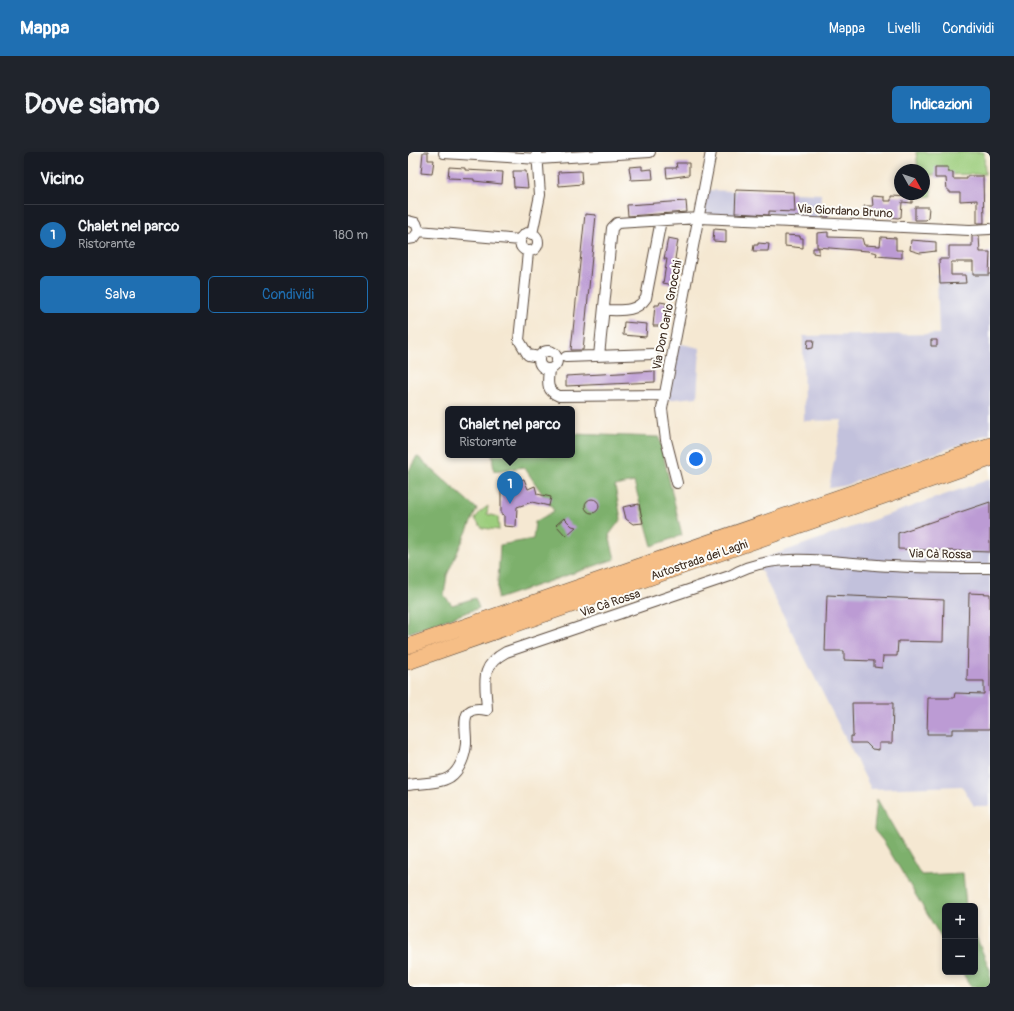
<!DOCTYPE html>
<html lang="it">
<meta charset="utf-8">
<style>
:root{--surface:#171b24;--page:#20242c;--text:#f1f3f6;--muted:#9ea1a6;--line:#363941;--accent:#1f6fb2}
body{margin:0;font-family:Pangolin,sans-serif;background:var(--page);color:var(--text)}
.controls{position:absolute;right:12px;bottom:12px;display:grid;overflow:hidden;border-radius:6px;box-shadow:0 2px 6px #0003}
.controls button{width:36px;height:36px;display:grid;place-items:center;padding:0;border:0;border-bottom:1px solid var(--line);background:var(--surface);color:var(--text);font:20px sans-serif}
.compass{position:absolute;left:486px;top:12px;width:36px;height:36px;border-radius:50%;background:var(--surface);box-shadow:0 2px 6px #0003;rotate:130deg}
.you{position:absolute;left:288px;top:307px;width:14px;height:14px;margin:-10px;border:3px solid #fff;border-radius:50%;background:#1a73e8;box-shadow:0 0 0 6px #1a73e833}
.badge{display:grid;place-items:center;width:26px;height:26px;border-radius:50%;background:var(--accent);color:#fff;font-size:13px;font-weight:700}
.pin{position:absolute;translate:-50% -33px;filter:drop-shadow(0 1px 2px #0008)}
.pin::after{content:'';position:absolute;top:21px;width:14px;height:12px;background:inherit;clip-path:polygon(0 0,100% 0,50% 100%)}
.popup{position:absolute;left:37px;top:254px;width:130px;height:52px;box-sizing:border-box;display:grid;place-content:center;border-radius:6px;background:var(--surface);filter:drop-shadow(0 1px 3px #0005);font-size:13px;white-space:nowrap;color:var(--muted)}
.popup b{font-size:15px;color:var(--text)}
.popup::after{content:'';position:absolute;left:50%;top:100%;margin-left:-8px;border:8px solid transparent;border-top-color:var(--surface)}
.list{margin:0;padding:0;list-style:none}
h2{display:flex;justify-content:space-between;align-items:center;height:52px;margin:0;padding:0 16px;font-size:17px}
h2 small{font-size:13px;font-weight:400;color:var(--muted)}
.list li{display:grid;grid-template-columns:26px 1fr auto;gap:12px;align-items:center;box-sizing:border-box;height:60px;padding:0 16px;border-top:1px solid var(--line)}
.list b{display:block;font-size:15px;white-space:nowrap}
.list p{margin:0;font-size:13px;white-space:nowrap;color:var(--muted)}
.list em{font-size:13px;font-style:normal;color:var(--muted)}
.actions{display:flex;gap:8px;padding:12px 16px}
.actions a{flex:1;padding:9px 0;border:1px solid var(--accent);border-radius:6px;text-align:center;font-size:14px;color:var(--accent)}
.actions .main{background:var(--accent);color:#fff}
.map{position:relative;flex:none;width:582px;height:835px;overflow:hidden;border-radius:6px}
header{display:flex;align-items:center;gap:24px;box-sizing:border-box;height:56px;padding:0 20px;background:var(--accent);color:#fff}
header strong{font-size:19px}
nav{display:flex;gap:22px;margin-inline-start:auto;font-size:14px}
.intro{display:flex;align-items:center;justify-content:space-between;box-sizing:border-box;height:96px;padding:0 24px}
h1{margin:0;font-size:28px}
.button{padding:10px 18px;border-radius:6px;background:var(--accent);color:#fff;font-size:14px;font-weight:700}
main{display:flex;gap:24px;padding:0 24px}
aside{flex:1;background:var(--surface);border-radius:6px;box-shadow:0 2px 6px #0003}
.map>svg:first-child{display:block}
</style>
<header>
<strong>Mappa</strong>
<nav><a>Mappa</a><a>Livelli</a><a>Condividi</a></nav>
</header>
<div class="intro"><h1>Dove siamo</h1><a class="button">Indicazioni</a></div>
<main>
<aside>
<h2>Vicino<small></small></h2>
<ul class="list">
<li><span class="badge">1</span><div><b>Chalet nel parco</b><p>Ristorante</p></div><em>180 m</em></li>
</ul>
<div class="actions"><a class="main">Salva</a><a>Condividi</a></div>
</aside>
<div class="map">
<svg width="582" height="835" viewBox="0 0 582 835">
<rect width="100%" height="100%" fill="#fdfcf7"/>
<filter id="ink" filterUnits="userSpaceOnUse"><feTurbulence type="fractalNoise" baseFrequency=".025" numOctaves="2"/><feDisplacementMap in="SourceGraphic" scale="8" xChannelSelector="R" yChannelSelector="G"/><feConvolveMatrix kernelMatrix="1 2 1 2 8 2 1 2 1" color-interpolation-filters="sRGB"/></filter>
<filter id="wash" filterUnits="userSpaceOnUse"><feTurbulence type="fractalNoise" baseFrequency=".012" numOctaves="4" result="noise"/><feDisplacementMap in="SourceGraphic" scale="16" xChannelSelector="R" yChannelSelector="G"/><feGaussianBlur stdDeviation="0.9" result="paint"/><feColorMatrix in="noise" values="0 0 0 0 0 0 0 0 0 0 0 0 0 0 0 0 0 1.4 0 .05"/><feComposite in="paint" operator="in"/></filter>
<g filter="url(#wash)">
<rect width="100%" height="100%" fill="#f5e8d2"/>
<!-- industrial -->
<path fill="#c2c1dc" d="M298,38l115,4 -2,31 -118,-6z
M529,123h53v159l-147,52 -14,2 13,-68 -38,1 -1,-85 136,-2z
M269,191l23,5 -3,49 -33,3z
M582,327v327h-16l-12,-20 -91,3 -115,-228z"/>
<!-- green -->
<path fill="#9ccd7d" stroke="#6c7c4e" d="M508,0h68l1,22 -55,1 2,21 -12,1v-3h4v-24h-6z
M80,354l-1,8 11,3 1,13 -17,-2 -7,-9 5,-7z"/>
<!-- forest -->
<path fill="#7db06c" stroke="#5c6d45" d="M164,282l87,3 23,98 -30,11 -18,-64 -19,4 6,33 -12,16 6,24 -118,40 3,-54 33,-6 2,-17 19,-11 -30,-44 -30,4 -2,-16h80z
M9,304l60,53 -30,66 -3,20 8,10 23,-7 4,10 -71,25v-161z
M469,647l44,76 42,-2 3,33h-21v38l-61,-102 -10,-12z
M567,782l15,36v17h-19l-9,-15h13z"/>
<g id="blocks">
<!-- building -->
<path fill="#bc9bd4" d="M15,0h5v8h6l-2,14 -11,-1z
M268,11h13v12l-22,3 -1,-10h11z
M234,14v4l10,-1 1,10 -22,1 -2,-13z
M41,15l16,1v2l38,2 -1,12 -28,-3v-2l-26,-1z
M527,15h13v5h5v7h14v-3h16l1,47h-7v-23l-17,1v-9h-11v-2h-2l-1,-12h-11z
M105,19h13l2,17 -14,-1z
M173,19l1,13 -23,2 -1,-14z
M328,38l58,2 1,20 -26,-1v4l-34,-2z
M464,44l12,1v4h7v-5l21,1v6l-10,-1 -1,15 -3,1 -9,-1v-6l-15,-1v4h-10v-8h9z
M278,49l1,11 -59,4 -1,-11z
M507,55h14l-1,11 -2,2h-11z
M415,60h7l-1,5h-7z
M177,62l11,1 -13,135h-12z
M306,77l12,1v12l-13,-1z
M420,80v5l34,1 2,7 16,1 1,-9 15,1v12h6v8l-26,-2 1,-3 -9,-2 -51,-4v-14z
M377,83l15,1v2h3v10l-18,-2z
M564,84h7l1,16h10l-1,23h-16v-13h-22v13h14l1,8 -26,1 -1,-25h10v-13h23z
M260,86l10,2 -3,19 3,1 -4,25 -11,-2 4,-24h-3z
M503,88l25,2v9l-16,2 -10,-3z
M350,91l11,1 -1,7h-15l1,-6h4z
M405,96h6v6l-6,-1z
M252,150l6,1 -2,23h-11l2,-21h4z
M216,170l23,2 -1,13 -23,-2z
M400,188h6l-1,8 -6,1z
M523,188h6v6h-6z
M247,219v11l-89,4v-10z
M116,327l4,10 7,-3 2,8 14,3 -2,9 -17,-4 -15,5 -1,20 -12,-1v-11l-3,-1v-25l10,-4 -1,-2z
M177 354a7 7 0 1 1 14 0a7 7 0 1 1-14 0Z
M582,350v50l-92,-3v-16z
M231,352l4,19 -10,1 -7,-5 -3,-12z
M156,366l8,8 4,1 -10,9 -10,-11z
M561,441l21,1v135h-38v5h-25l1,-36h26l1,-5 29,1v-13h-17z
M419,443l117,5 -1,42 -45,-1 -1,15h-14l-1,12 -8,-1v-6l-30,-1v-9h-19z
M444,551h41l-1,40h-13v7l-7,-1 -6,-6h-15v-7h2z"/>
</g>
</g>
<g filter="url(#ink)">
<use href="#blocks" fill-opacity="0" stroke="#574639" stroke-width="1"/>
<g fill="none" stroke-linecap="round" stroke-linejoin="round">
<defs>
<path id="minor" d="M36,1l94,6 112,-7
M0,69l8,2 3,8 -5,7 -6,1
M11,79l101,9
M112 90a9 9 0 1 1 18 0a9 9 0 1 1-18 0Z
M124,82l8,-39 -3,-43
M120,100l-9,88 9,15 11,2
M196,158c16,0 32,3 42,-12l15,-78
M131 208a9 9 0 1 1 18 0a9 9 0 1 1-18 0Z
M191,204l13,-128 5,-5 82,-5 271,12 20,-1
M158,205l87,-3
M141,217c-1,13 -4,21 10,27l106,-1
M269,331l-11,-43 -4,-31 49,-257
M0,633c13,-2 31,-1 42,-8 10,-7 15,-21 16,-33 1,-17 -9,-40 21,-34 -1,-27 -9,-43 19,-58l224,-76c43,-28 113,-12 162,-10 32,2 65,2 98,2"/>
<path id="highway" d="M0,494l582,-201
M0,510l582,-203"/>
</defs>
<!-- minor casing -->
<use href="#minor" stroke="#574639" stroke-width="12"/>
<!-- highway casing -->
<use href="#highway" stroke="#574639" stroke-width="16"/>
<!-- minor -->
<use href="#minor" stroke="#fff" stroke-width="10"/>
<!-- highway -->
<use href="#highway" stroke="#f6be86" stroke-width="15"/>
</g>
</g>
<g text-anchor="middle" stroke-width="4" stroke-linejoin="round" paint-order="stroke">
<!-- street labels -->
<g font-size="12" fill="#3b2a1e" stroke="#fdfcf7">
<text transform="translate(437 59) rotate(3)" y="4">Via Giordano Bruno</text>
<text transform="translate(259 163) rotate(-79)" y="4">Via Don Carlo Gnocchi</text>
<text transform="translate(532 402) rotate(1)" y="4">Via Cà Rossa</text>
<text transform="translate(291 408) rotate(-19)" y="4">Autostrada dei Laghi</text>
<text transform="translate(202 451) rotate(-19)" y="4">Via Cà Rossa</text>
</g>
</g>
</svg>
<div class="controls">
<button>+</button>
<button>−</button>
</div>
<svg class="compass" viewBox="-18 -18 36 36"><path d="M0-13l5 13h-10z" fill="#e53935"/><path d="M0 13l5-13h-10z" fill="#9ea1a6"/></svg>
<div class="you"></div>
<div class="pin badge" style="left:102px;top:352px">1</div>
<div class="popup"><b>Chalet nel parco</b>Ristorante</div>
</div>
</main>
